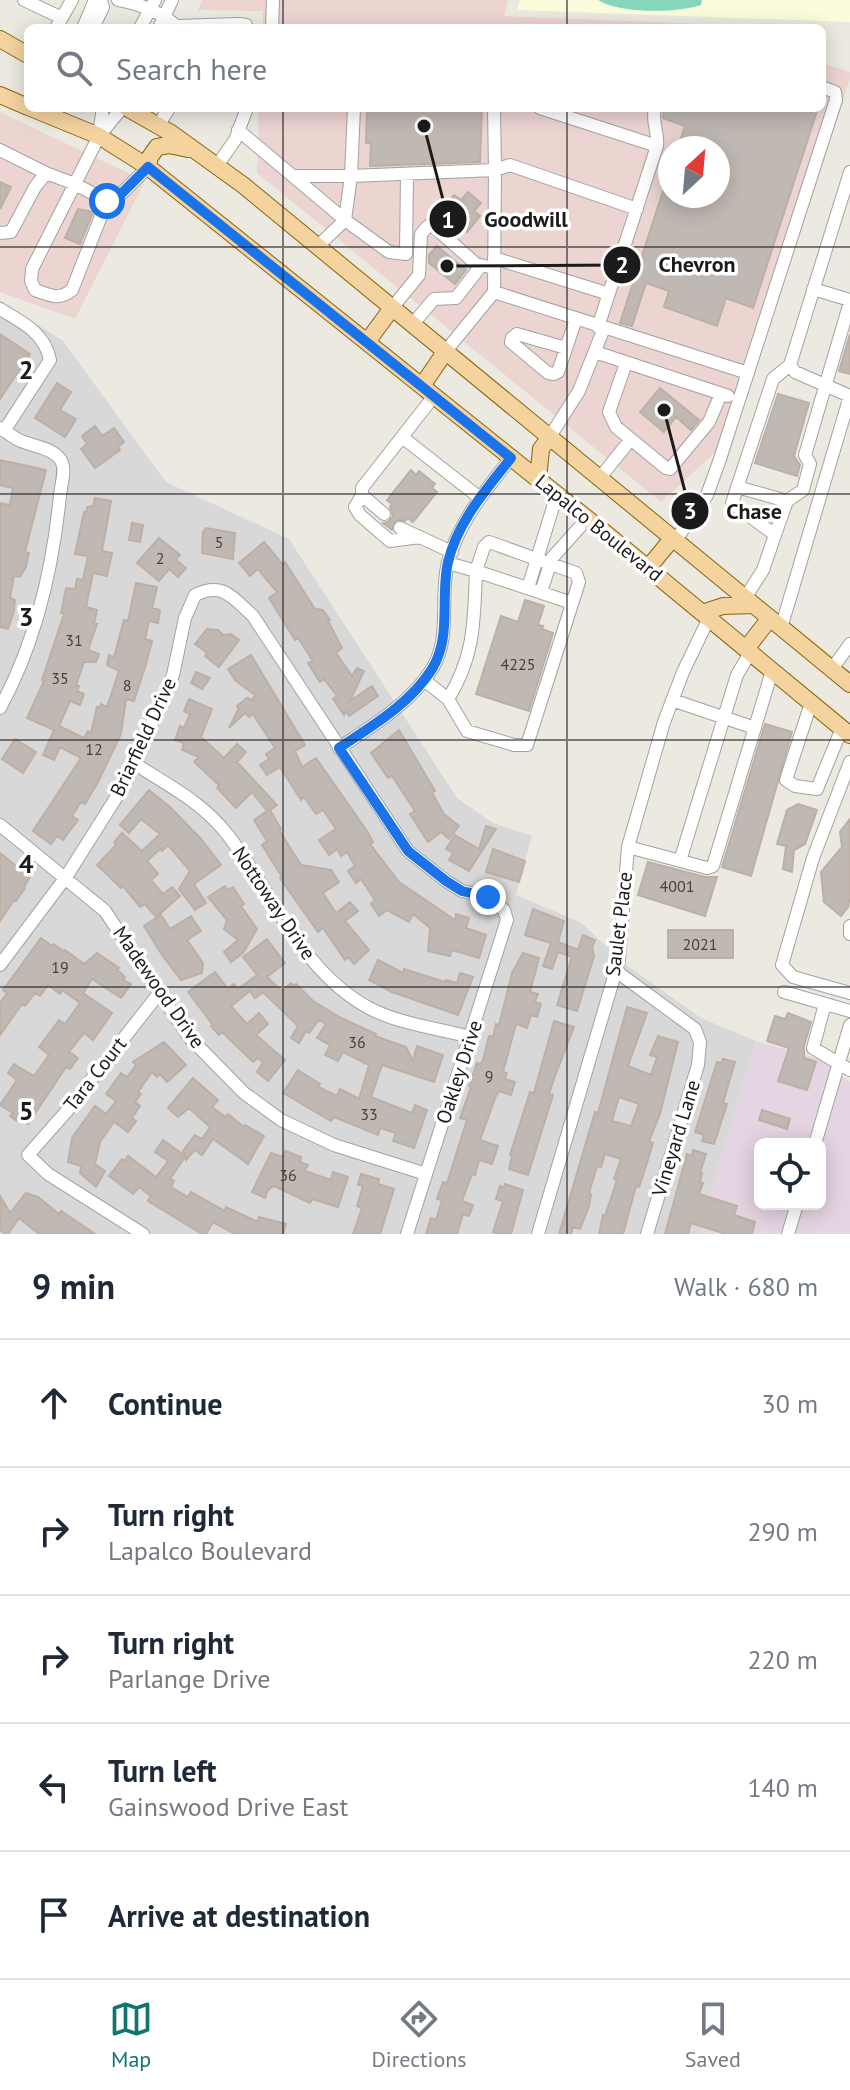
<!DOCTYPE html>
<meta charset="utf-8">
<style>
:root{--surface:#fff;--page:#f2f2f3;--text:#1f2937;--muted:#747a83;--line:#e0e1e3;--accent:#0f766e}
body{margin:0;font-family:"PT Sans",sans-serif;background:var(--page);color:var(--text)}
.controls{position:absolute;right:24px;bottom:24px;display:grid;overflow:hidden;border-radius:12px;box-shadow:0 4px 20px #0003}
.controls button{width:72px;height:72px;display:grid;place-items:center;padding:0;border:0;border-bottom:2px solid var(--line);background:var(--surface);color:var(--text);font:40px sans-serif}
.compass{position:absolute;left:658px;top:136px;width:72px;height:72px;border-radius:50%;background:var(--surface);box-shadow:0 4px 20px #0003;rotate:26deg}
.stop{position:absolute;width:24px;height:24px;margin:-18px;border:6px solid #1a73e8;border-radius:50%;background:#fff}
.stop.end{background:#1a73e8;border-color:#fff;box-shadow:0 2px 8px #0008}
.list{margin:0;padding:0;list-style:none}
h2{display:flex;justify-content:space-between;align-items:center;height:104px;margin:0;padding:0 32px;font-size:34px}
h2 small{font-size:26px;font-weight:400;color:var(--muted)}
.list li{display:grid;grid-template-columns:52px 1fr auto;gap:24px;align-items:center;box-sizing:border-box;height:128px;padding:0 32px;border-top:2px solid var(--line)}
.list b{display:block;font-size:30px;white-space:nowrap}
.list p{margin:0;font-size:26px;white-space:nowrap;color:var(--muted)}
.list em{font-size:26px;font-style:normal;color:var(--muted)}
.icon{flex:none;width:44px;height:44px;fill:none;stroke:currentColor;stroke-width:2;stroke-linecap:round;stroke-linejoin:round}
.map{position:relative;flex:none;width:850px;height:1234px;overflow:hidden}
.search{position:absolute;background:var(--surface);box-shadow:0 4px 20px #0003;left:24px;right:24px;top:24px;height:88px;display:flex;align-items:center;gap:20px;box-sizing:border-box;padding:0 28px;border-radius:12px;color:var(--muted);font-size:30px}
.sheet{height:744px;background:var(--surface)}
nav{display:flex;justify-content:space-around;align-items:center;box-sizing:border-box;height:112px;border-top:2px solid var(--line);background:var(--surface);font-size:22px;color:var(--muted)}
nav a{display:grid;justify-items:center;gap:4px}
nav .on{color:var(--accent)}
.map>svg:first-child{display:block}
</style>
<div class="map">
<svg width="850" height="1234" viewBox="0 0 850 1234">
<rect width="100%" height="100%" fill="#ece9e1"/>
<!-- residential -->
<path fill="#d9d8d8" d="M0,300l63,41 103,141 123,57 168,259 36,25 39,13 -16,59 64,27 48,44 73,52 55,23 -58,193h-698z"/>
<!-- commercial -->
<path fill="#ecd4d1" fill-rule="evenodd" d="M202,0h306l-4,16 199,8 13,4h-453v-17l-65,-1z
M822,63l28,9v7l-115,355 -74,68 -404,-329 2,-65h563zM670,148h48v48h-48z
M0,112l145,69 -70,138 -75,-27z"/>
<!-- industrial -->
<path fill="#e5d4e1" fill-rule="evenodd" d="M756,1041l67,19 27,22v152h-152zM760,1144h60v60h-60z"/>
<!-- education -->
<path fill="#fafcdb" d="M520,0h330v22l-333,-12z"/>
<!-- pitch -->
<path fill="#85d6ba" d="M598,0h104l-1,5c-24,8 -81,9 -103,-5z"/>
<!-- building -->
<path fill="#c0b8b2" stroke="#bcb0a5" stroke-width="2" fill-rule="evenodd" d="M367,108h115l-2,54 -110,4 1,-23h-5z
M664,108h154l-65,200 -27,-10 -9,28 -53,-19 5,-16 -23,-8 -14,43 -12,-3 48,-147 2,20h48v-48h-40l7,-22 -22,-8z
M0,182l11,5 -11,22z
M468,192l13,11 -7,8 6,5 -13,16 -26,-21 13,-16 7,5z
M78,209l15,3 -13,32 -15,-6z
M437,246l29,24 -11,14 -26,-21v-8z
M0,334l30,20 -30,45z
M850,334v40l-11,-3z
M57,383l14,9 -11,18 16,9 -11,18 -30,-19z
M660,388l39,32 -8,10 -15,-13 -12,15 -24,-20z
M778,394l31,9 -15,53 6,9 -3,11 -42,-13z
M95,426l7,10 12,-8 10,14 -6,5 2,3 -25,18 -14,-19 6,-5 -5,-8z
M0,460l46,10 -21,82 4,1 -3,14 -6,10 -6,-1 -4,22 5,2 -1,11 -6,18 -8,-2v-124l10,2 3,-17 -13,-3z
M411,470l5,5 3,-4 16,13 -3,4 5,4 -24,30 -5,-4 -3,3 -9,-1 -4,10 -9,-7 5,-1 5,-6 -3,-9 2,-3 -5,-4z
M95,498l16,3 -9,50 10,2 -5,23 -14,-3 -7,34 11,3 -3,14h3l-9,26 11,4 -3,8h-12l-8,23 3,1 -2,5 7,3 -4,11 -10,-4 -11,25 25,12 4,-7 3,2 6,-26 2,1 2,-4 6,3 12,-36 -12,-6 2,-10 5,2 10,-37 4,1 8,-38 21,4 -5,21 8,2 -2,13 -9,-2 -4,18 7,2 -6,23 -12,37 -8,-2 -5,35 -23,48 -13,22 -4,-2 -9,14 6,4 -15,20 -6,-4 -6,8 -18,-13 48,-73 -21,-11 -6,13 -11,-5 11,-25 -27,-12 17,-37 -2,-1 22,-66 -3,-1 5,-25 9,1 2,-10 6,1 5,-24 -13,-2 9,-42 2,1 1,-6 6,-1z
M132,523l11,2 -3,17 -11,-2z
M206,528l29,5 -2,26 -31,-6 1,-21z
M159,538l21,17 -4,5 10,8 -8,9 -9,-8 -10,12 -22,-18z
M264,542l19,23 2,-3 30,47 8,1 7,10 -2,1 14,27 -6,5 16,23 5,-8 7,3 -14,30 22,-15 6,10 -29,20 -3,-5 -2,4 -11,-16 4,-3 -13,-17 -4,3 -12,-19 5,-2 -4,-6 -11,-17 -3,2 -26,-42 8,-6 -19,-23 -8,7 -11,-13z
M525,600l19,6 -6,19 5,1 -1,3 11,4 -24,78 -53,-17 25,-78 17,6z
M207,629l11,1 5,5 8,-1 8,6 -20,27 -14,-11 2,-3 -12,-9z
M251,655l54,90 -10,6 7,16 14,-9 51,73 6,11 -3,2 29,38 56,38 1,-6 13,4 -3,10 20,7 -7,23 -27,-8 -2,6 -22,-5 2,-23 -17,-14 -4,8 -22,-12 -8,6 -8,-12 4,-4 -14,-21 -5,4 -8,-12 7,-5 -8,-14 -6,4 -4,-7 -8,6 -10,-15 17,-11 -13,-19 -7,4 -12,-17 -3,3 -21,-33 -13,8 -7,-10 9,-6 -3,-5 9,-6 -22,-34 -4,3 -4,-4 -16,15 10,-20 -2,-2 10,-8 5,2 3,-5 -20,-15 -7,-11z
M196,672l14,6 -8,11 -11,-6z
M189,699l23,10 -11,28 23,21 13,-14 9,8 -9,10 40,43 -7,5 11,19 -2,1 22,35 30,5 8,12 -16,11 13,20 14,-11 8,9 -13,10 24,29 -15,14 -6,-7 -3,3 -22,-32 -5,4 -38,-54 2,-1 -20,-32 5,-4 -13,-21 13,-9 -15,-19 -16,16 -19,-20 2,-3 -25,-23 5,-5 -17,-7 2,-7 -9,-3 5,-14 4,2 6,-14 -6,-3z
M765,724l27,8 -41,144 -29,-9z
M399,730l36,61 -3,2 12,21 15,12 -10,13 -8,-7 -13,10 -18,-28 5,-3 -23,-35 -4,2 -17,-25z
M15,739l21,13 -13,21 -21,-14z
M149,790l21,17 31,32 20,26 -27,19 12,19 -11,7 -16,-21 11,-18 -22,-26 -6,6 -2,-2 -13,12 11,13 -7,6 12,14 9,-7 8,9 -24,21 -11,-13 -5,3 -17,-21 -2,2 -24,-23 19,-20 -2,-3 8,-9 20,18 18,-17 -19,-15 -12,14 -9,-8z
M798,804l19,6 -12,34 -11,6 -2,22 -9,-3 3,-23 -9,-2 10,-34z
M850,819v77l-2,11 -7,9 -17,-14 -3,-30 21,-25 -2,-15z
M486,826l10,3 -27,42 -20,-11 4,-7 -7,-4 9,-14 24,14z
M493,849l32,12 -6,21 -33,-10z
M0,853l30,24 -6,10 1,1 -9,13 -2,-1 -14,21z
M648,862l57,15h12l-12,39 -67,-21z
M225,886l3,4 5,-3 11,17 -3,2 16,23 -14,24 -12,9 -7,-10 14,-12 -14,-11 3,-9 -19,-23z
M533,909l31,12 -6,21 20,8 5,-15 12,5 -3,8 2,8 -17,55 -20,-6 15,-48 -14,-5 -6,17 -9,-3 8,-23 -26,-8z
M161,915l9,14 21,-13 10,15 -14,9 16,23 -1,10 -21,7 -19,-25 -18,-29z
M668,930h65v28h-65z
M41,938l11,8 2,-2 9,7 2,-1 19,14 13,-11 22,15 -2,2 8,7 -2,3 8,4 -10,14 -29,-19 -9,14 29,20 -19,27 -9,-7 -15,19 9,6 -8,11 -4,-2 -38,57 -8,-6 -3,3 -7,-5 3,-3 -13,-8 17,-25 -9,-7 6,-9 20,12 15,-21 -10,-8 20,-27 6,4 15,-21 -18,-13 -2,4 -12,-9 -8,11 -5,-3 -10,13 -3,-2 -22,31v-32l7,-10 -4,-3z
M267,939l18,24 -18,14 15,14 9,-8 3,3 2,-2 17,17 28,17 35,16 -1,2 31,11 7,14 4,-15 26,9 -9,27 -52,-17 -11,32 41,16 3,-8 12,5 -13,38 -21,-7 3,-8 -16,-5 -2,7 -44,-18 -3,4 -48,-28 15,-23 22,14 -2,3 19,9 3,-7 19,10 10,-34 -26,-13 -5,9 -13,-6 5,-10 -13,-7 9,-14 -7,-4 -10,13 -3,-2 -7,12 -8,-5 7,-12 -35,-34 -8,6 -5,-7 -19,15 16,18 12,-11 9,11 -12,11 29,25 -17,21 -11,-9 6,-10 -5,-4 -5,4 -31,-30 -3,3 -8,-9 2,-1 -25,-33 27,-20 13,17 6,-5 4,5 19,-14 -14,-18z
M523,953l16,5 -9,34 8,2 -3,8 6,2 -4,13 -6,-2 -4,13 -11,-4 -13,48 4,1 -2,6 10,3 -4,13 -12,-4 -3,5 -16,44 18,6 -6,18 -13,-4 -4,15 -3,-1 -10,27 11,4 -4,11 -6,-2 -6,20h-31l5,-16 5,2 6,-20 -5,-1 6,-17 4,1 20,-63 -7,-2 11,-31 -2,-1 8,-23 3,1 3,-4 6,-24 4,1 3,-13 3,1 13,-52z
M378,960l25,13 1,-4 41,13 1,-2 11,3 3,-10 13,4 -15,38 -66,-23 -23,-12z
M627,1007l20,6 -19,53 23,9 6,-18 -7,-2 8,-19 20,6 -18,72 -11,27 4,2 -6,20 -8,24 -3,-1 -13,48h-24l4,-19 2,1 12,-36 -3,-1 7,-20 -16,-5 -4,13 -4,-1 -8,27 2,1 -2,12 -9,23 -7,-2 -2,7h-12l36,-122 3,1zM619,1097l20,7 -8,22 -19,-5z
M788,1013l23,9 -7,24v12l12,4 -9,28 -29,-9 11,-33 -22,-7 8,-25 10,3z
M554,1021l20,6 -19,49 -6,18 4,1 -25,80 -19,-6 3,-13 -2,-1 20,-63 4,1z
M164,1042l22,23 -19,17 -7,-8 -3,3 -5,-5 -14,20 3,2 -6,8 5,4 -8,12 4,3 -8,11 -14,-10 -14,20 -5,22 10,7 -9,16 -16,-14 1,-7 -13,-4 4,-24 23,-32 11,8 10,-13 -10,-7 15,-21 6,4 9,-12 -3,-3z
M723,1059l12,3 -12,41 4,1 -13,40 -12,-3 2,-6 -9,-3 22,-70 5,1z
M193,1078l25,22 -6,7 14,10 2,-3 16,13 1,-2 19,11 -16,28 -35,-25 -11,16 -7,-5 -9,10 -1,-3 -15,22 4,2 -3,6 17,10 3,-5 34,19 1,-4 32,15 1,-5 27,7 -3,10h-48l-22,-12 -7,12h-4l-54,-33 3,-5 -12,-9 -6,7 -24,-18 13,-17 2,2 4,-5 28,21 12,-16 -13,-9 8,-12 22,16 -2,-5 12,-16 7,4 8,-12 -21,-19 -11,9 -10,-9z
M762,1110l28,9 -3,10 -28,-9z
M693,1150l13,4 -6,19h2l-2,9 3,1 -4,11 38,12 -3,9 21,7 -3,12h-26l-35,-11 -3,11h-23l22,-80 5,2z
M285,1151l16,6 -1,5 8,3 -3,6 26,9 2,-8 15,5 -10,30 -26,-8 -2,4 -36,-17 -6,4 -3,8 -13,-6 19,-39 12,4z
M361,1174l18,5 -1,5 16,5 -14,45h-27l9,-26 -5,-2 6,-20 -5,-1z
M505,1184l18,6 -12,44h-12l-6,-2 10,-31 -7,-2 4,-13 4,2z
M26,1193l12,4 21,17 2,-3 34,23h-56l-20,-16 -11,16h-2l-6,-4v-34l10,17z"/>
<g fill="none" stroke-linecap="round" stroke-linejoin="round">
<defs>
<path id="minor" d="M24,0l38,18
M118,0c20,3 46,13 60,28
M177,26l62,-2 7,1 1,3
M56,28l16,-28
M83,28l11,-26 7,-2 2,7 -10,21
M140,28l15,-28
M159,28l13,-28
M272,28l1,-28
M540,108l117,38
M158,126l11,-18
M238,130l107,90 -27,26
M99,133l4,-25
M0,150l46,23
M216,167l19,-27 12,-32
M407,175l-1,79 -17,-2 -44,-32 6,-44 144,-6 -1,-62
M294,176h57l3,-68
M107,201l-35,89c-14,11 -22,5 -37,0l-4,-9 1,-12 67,-133 23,-28
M0,233l11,-1 24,-45 11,-14 29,11 32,17 13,-6 28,-28
M494,258l115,36
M813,289l37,11
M494,292l254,81
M392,308l27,-33 2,-41 7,-8 4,-1 44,39 18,4
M0,309c22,13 45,24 50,51l-46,71
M412,325l22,-26 22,-1 24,-31
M598,327l59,-181c2,-13 -6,-25 -2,-38
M566,348l-49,-14 -5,4 -1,4 37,31 6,1 4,-2 18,-53
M445,352l49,-60 1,-122 15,-5 127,44
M595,352l133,44
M626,363l-17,49 7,15 50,41 4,1 39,-47 12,-28
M0,428c7,4 14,10 21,13 12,5 31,7 39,18 7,9 1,25 0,36 -7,72 -25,149 -60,213
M402,437l78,61
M549,438l30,-47 25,-63
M599,479l32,-40
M737,487l50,14 -12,34
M362,495l-7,12 5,8 30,26 30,-4
M787,501l16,-11 7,-26 -5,-9 45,-153
M384,514l-22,-19v-7l72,-92
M400,528l52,24
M675,541l32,-46 12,-33 117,-362 -1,-8 -13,-5
M528,588l29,-94
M541,592l11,-34 35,-39
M745,598l18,-28 12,-35 -43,-32 41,-124 17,-14 60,-193
M781,628l69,-232 -55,-24 -5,-7
M832,669l18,-25
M424,680l24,19c27,-43 26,-79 28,-128l-28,-8
M448,699l19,32 47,14h13l52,-163 -3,-9 -87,-31 -5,5 -8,24 96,32
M672,700l83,28
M811,703l-25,77 9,6 22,3 25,-61
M339,748c33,-22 71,-44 93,-79 20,-32 7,-72 16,-107 11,-41 38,-72 63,-104
M850,762l-37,96 -31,107 11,12 57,16
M135,764c33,21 68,39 92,70 47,59 72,136 142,174 30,16 68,20 101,29
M0,825l105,86 84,126 55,56 37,27 53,25 92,29
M628,847l79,21 6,-2 59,-195
M680,861l57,-186 13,-22
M850,926v8
M0,965l66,-88 60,-95 47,-107 12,-57 10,-23c28,-14 38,3 58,21l155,235 38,30 16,10 26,6 16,13 3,10 -100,314
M616,971l79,58 5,13 -2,23 -51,169
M784,992l66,19
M825,1004l-12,44 37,22
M815,1144l35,-119
M143,1234l-95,-60 -20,-19 38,-43 94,-120
M538,1234l81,-274 9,-113 36,-125 19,-50 26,-54
M788,1234l9,-30"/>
<path id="major" d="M0,39l28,16
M0,95l28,12
M31,108l68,28 49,31 461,369 241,199
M127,108l44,25 72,52 607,499
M148,167l2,-10 7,-10 12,-2 19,4
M367,342l25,-34
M422,386l23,-34
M538,479l3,-30 8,-11
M648,568l24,-29
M702,613l21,-7 31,-1
M746,649l24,-31"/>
</defs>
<!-- minor casing -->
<use href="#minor" stroke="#a2a2a2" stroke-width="14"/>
<!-- major casing -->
<use href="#major" stroke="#87630c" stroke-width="18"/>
<!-- minor -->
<use href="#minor" stroke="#fff" stroke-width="12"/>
<!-- major -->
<use href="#major" stroke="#f4d39f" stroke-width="16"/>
</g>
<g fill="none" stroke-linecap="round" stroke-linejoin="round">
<!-- route -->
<path stroke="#1a73e8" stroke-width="10" d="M107,201l13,-6 28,-28 363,291c-25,32 -53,63 -63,104 -8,35 4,75 -16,107 -22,35 -60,57 -93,79l69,103 38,30 16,10 26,6"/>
</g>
<!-- grid -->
<path fill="none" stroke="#1b1b1b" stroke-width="2" stroke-opacity="0.55" d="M283,0v28M567,0v28M283,108v1126M567,108v1126M0,247h850M0,494h850M0,740h850M0,987h850"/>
<g text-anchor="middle" stroke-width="7" stroke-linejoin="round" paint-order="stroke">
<!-- number labels -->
<g font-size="16" fill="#444241">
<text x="219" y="548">5</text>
<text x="160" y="564">2</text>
<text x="74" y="646">31</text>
<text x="518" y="670">4225</text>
<text x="60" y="684">35</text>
<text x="127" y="691">8</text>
<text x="94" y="755">12</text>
<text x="677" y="892">4001</text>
<text x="700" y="950">2021</text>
<text x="60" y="973">19</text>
<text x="357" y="1048">36</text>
<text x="489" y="1082">9</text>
<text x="369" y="1120">33</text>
<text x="288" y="1181">36</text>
</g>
<!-- street labels -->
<g font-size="20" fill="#1b1b1b" stroke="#fff">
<text transform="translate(599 528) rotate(39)" y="7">Lapalco Boulevard</text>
<text transform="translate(143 737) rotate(-65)" y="7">Briarfield Drive</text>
<text transform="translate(274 903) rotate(56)" y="7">Nottoway Drive</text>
<text transform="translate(619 924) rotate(-83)" y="7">Saulet Place</text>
<text transform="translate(159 987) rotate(55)" y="7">Madewood Drive</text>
<text transform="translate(459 1072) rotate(-72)" y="7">Oakley Drive</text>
<text transform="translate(95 1074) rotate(-52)" y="7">Tara Court</text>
<text transform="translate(676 1138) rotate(-73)" y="7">Vineyard Lane</text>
</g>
</g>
<g font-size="26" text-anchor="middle" font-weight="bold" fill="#1b1b1b" stroke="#fff" stroke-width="7" stroke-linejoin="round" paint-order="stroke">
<text x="26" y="379">2</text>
<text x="26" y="626">3</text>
<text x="26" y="873">4</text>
<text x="26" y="1120">5</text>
</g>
<!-- callouts -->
<path fill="none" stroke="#1b1b1b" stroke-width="3" d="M424 126L448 219M447 266L622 265M664 410L690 511"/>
<g fill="#1b1b1b" stroke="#fff" stroke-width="3">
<circle cx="424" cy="126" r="8"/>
<circle cx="447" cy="266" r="8"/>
<circle cx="664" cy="410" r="8"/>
<circle cx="448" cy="219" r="20"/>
<circle cx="622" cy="265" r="20"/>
<circle cx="690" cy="511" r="20"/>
</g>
<g font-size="24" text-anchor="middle" font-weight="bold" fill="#fff">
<text x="448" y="228">1</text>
<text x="622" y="273">2</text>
<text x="690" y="519">3</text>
</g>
<g font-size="22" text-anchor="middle" font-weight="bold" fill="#1b1b1b" stroke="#fff" stroke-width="7" stroke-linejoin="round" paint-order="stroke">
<text x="526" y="227">Goodwill</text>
<text x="697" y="272">Chevron</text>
<text x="754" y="519">Chase</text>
</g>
</svg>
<div class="controls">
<button><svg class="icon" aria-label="locate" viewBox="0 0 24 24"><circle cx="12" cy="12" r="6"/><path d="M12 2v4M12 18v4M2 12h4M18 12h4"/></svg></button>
</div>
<svg class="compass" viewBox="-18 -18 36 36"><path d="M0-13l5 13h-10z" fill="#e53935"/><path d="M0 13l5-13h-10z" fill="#747a83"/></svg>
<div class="stop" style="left:107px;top:201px"></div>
<div class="stop end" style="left:488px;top:897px"></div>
<div class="search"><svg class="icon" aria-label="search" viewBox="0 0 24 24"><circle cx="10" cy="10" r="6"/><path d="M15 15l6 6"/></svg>Search here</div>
</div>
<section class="sheet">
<h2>9 min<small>Walk · 680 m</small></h2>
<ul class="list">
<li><svg class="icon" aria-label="ahead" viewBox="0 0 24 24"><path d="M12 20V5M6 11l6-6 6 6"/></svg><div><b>Continue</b></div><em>30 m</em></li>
<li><svg class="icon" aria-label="right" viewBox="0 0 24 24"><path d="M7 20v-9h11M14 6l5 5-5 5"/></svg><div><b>Turn right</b><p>Lapalco Boulevard</p></div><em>290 m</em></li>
<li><svg class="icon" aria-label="right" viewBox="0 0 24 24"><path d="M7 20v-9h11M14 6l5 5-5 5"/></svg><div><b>Turn right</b><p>Parlange Drive</p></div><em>220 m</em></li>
<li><svg class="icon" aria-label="left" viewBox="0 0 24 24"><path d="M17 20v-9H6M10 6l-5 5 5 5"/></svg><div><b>Turn left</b><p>Gainswood Drive East</p></div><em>140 m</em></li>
<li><svg class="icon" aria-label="arrive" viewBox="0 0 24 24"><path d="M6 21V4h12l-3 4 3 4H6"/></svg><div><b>Arrive at destination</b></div></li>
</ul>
</section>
<nav>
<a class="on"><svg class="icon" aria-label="map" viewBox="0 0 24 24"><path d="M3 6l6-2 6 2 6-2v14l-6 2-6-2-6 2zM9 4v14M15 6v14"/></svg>Map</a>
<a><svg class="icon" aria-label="directions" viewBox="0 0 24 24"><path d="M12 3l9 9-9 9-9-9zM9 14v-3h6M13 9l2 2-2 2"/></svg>Directions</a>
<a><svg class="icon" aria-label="saved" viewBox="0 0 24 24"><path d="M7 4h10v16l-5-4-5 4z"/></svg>Saved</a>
</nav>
